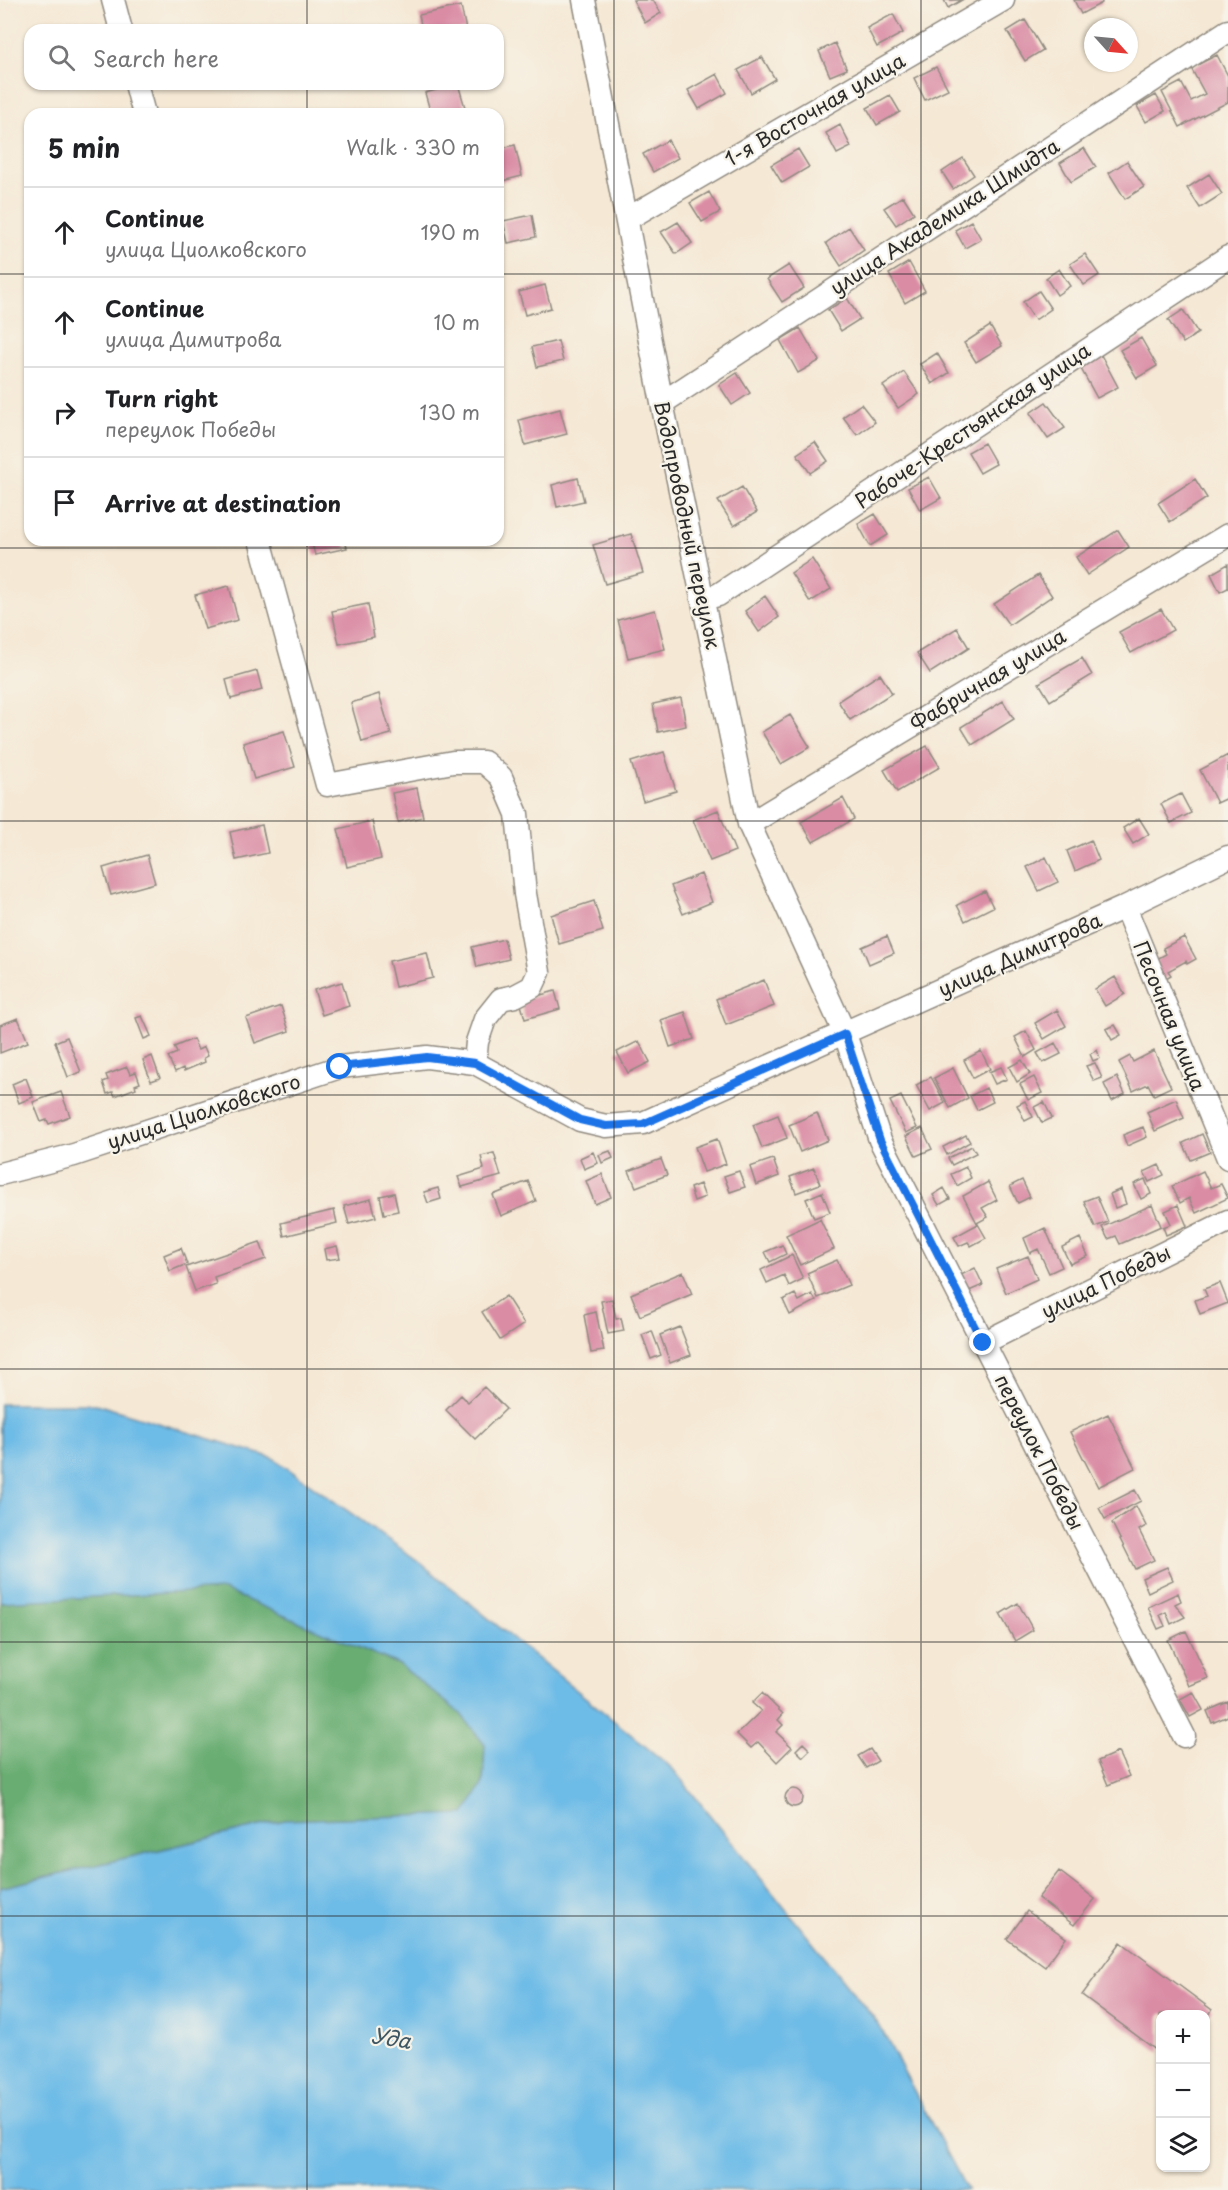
<!DOCTYPE html>
<meta charset="utf-8">
<style>
:root{--surface:#fff;--page:#f2f2f2;--text:#202124;--muted:#757577;--line:#e0e0e0}
body{margin:0;font-family:"Playpen Sans",sans-serif;background:var(--page);color:var(--text)}
.controls{position:absolute;right:18px;bottom:18px;display:grid;overflow:hidden;border-radius:12px;box-shadow:0 2px 4px #0004}
.controls button{width:54px;height:54px;display:grid;place-items:center;padding:0;border:0;border-bottom:2px solid var(--line);background:var(--surface);color:var(--text);font:30px sans-serif}
.compass{position:absolute;left:1084px;top:18px;width:54px;height:54px;border-radius:50%;background:var(--surface);box-shadow:0 2px 4px #0004;rotate:117deg}
.stop{position:absolute;width:18px;height:18px;margin:-14px;border:4px solid #1a73e8;border-radius:50%;background:#fff}
.stop.end{background:#1a73e8;border-color:#fff;box-shadow:0 2px 6px #0008}
.list{margin:0;padding:0;list-style:none}
h2{display:flex;justify-content:space-between;align-items:center;height:78px;margin:0;padding:0 24px;font-size:26px}
h2 small{font-size:20px;font-weight:400;color:var(--muted)}
.list li{display:grid;grid-template-columns:39px 1fr auto;gap:18px;align-items:center;box-sizing:border-box;height:90px;padding:0 24px;border-top:2px solid var(--line)}
.list b{display:block;font-size:22px;white-space:nowrap}
.list p{margin:0;font-size:20px;white-space:nowrap;color:var(--muted)}
.list em{font-size:20px;font-style:normal;color:var(--muted)}
.icon{flex:none;width:33px;height:33px;fill:none;stroke:currentColor;stroke-width:2;stroke-linecap:round;stroke-linejoin:round}
.map{position:relative;flex:none;width:1228px;height:2190px;overflow:hidden}
.search{position:absolute;background:var(--surface);box-shadow:0 2px 4px #0004;left:24px;top:24px;width:480px;height:66px;display:flex;align-items:center;gap:15px;box-sizing:border-box;padding:0 21px;border-radius:18px;color:var(--muted);font-size:22px}
.panel{position:absolute;background:var(--surface);box-shadow:0 2px 4px #0004;left:24px;top:108px;width:480px;height:438px;border-radius:18px}
.map>svg:first-child{display:block}
</style>
<div class="map">
<svg width="1228" height="2190" viewBox="0 0 1228 2190">
<rect width="100%" height="100%" fill="#f7f3e8"/>
<filter id="ink" filterUnits="userSpaceOnUse"><feTurbulence type="fractalNoise" baseFrequency=".0167" numOctaves="2"/><feDisplacementMap in="SourceGraphic" scale="12" xChannelSelector="R" yChannelSelector="G"/><feConvolveMatrix kernelMatrix="1 2 1 2 8 2 1 2 1" color-interpolation-filters="sRGB"/></filter>
<filter id="wash" filterUnits="userSpaceOnUse"><feTurbulence type="fractalNoise" baseFrequency=".008" numOctaves="4" result="noise"/><feDisplacementMap in="SourceGraphic" scale="24" xChannelSelector="R" yChannelSelector="G"/><feGaussianBlur stdDeviation="1.35" result="paint"/><feColorMatrix in="noise" values="0 0 0 0 0 0 0 0 0 0 0 0 0 0 0 0 0 1.4 0 .05"/><feComposite in="paint" operator="in"/></filter>
<g filter="url(#wash)">
<rect width="100%" height="100%" fill="#f5e8d4"/>
<!-- forest -->
<path fill="#69ad72" stroke="#4a6c4e" stroke-width="1.5" d="M224,1590l176,75 61,49 24,31 -2,38 -18,31 -180,6 -285,68v-286z"/>
<!-- water -->
<path fill="#6dbbe7" stroke="#4c7389" stroke-width="1.5" d="M0,1404h96l177,54 144,102 255,208 207,257 88,165h-967v-302l285,-68 180,-6 18,-31 2,-38 -24,-31 -61,-49 -176,-75 -224,12z"/>
<g id="blocks">
<!-- building -->
<path fill="#da8ca5" d="M633,0h20l8,13 -16,10z
M944,0h18l-14,8z
M1074,0h27l1,3 -21,11z
M461,6l5,24h-44l-3,-15z
M893,14l10,19 -26,14 -10,-19z
M1025,20l18,30 -18,11 -18,-30z
M835,43l12,26 -17,7 -11,-25z
M1217,55l11,21v26l-48,25 -18,-35 19,-10 10,19 14,-7 -14,-26z
M762,57l13,22 -24,14 -13,-23z
M936,67l12,22 -23,11 -11,-22z
M717,74l10,19 -28,16 -11,-19z
M458,84l9,30h-36l-6,-21z
M890,95l10,17 -23,13 -10,-17z
M1156,95l9,16 -19,11 -9,-16z
M840,125l11,22 -14,7 -11,-21z
M668,140l10,18 -25,14 -10,-18z
M515,145l7,31 -24,6v-33z
M1084,148l12,19 -25,15 -11,-19z
M798,149l11,18 -27,16 -11,-18z
M963,158l11,17 -21,14 -11,-17z
M1127,161l17,26 -19,12 -16,-26z
M1209,174l13,20 -22,14 -13,-20z
M709,192l11,20 -18,10 -12,-19z
M903,196l11,17 -18,12 -12,-17z
M532,215l4,22 -28,6 -5,-22z
M971,221l10,18 -16,9 -10,-18z
M678,222l14,21 -16,11 -15,-22z
M849,227l15,23 -23,16 -15,-23z
M1085,254l14,21 -15,10 -14,-21z
M909,262l16,29 -20,12 -16,-29z
M789,265l15,23 -22,14 -15,-23z
M1059,269l11,17 -13,9 -11,-17z
M545,285l6,23 -26,7 -6,-23z
M1039,291l12,18 -16,11 -12,-18z
M847,298l13,21 -19,12 -13,-21z
M1183,310l15,23 -15,10 -15,-23z
M990,326l12,20 -26,16 -12,-19z
M800,328l19,33 -21,12 -18,-33z
M1141,338l16,28 -20,12 -17,-28z
M558,341l5,20 -26,6 -5,-20z
M937,353l12,20 -17,11 -12,-20z
M1101,355l17,32 -21,11 -17,-31z
M904,372l15,22 -21,14 -15,-22z
M737,373l13,20 -18,12 -13,-20z
M1046,402l19,26 -17,11 -18,-26z
M861,404l14,18 -18,13 -14,-18z
M560,409l7,25 -42,11 -6,-25z
M815,442l13,19 -18,12 -13,-19z
M984,443l12,21 -16,9 -12,-21z
M929,477l12,21 -21,12 -12,-22z
M578,478l6,23 -27,6 -5,-22z
M1195,479l12,19 -37,24 -12,-19z
M742,487l15,25 -23,14 -16,-25z
M875,514l13,21 -18,11 -12,-22z
M1118,530l11,17 -42,28 -11,-18z
M631,534l12,39 -38,11 -12,-39z
M311,540h34l2,8 -32,7z
M812,559l19,30 -21,13 -19,-29z
M1228,564v24l-8,4 -9,-18z
M1038,575l14,21 -43,29 -15,-21z
M229,586l9,34 -33,9 -10,-34z
M765,596l14,21 -20,15 -14,-21z
M368,604l6,33 -35,7 -7,-33z
M1161,609l12,21 -42,23 -12,-21z
M655,610l10,39 -37,9 -10,-38z
M957,628l12,20 -39,25 -13,-20z
M1082,658l10,17 -42,26 -11,-18z
M257,671l5,19 -31,9 -5,-19z
M880,674l12,19 -42,27 -12,-19z
M379,694l12,40 -29,8 -11,-39z
M681,698l5,28 -28,6 -5,-28z
M1003,701l11,18 -42,26 -11,-18z
M790,715l20,32 -29,17 -19,-32z
M284,731l11,36 -41,12 -11,-36z
M927,746l13,21 -43,25 -13,-22z
M664,752l12,39 -33,10 -12,-39z
M1228,755v43l-11,5 -17,-33z
M417,788l6,29 -25,5 -6,-29z
M1181,794l10,19 -20,10 -10,-19z
M843,798l11,21 -41,23 -12,-20z
M718,810l17,41 -25,10 -17,-41z
M1139,818l10,16 -16,10 -10,-16z
M372,821l9,38 -34,8 -9,-38z
M262,825l6,28 -32,7 -6,-28z
M1091,840l8,20 -24,11 -8,-20z
M147,855l8,28 -44,12 -8,-27z
M1046,857l12,25 -19,9 -12,-24z
M701,874l11,28 -29,12 -12,-28z
M985,891l8,16 -28,14 -8,-16z
M594,901l9,30 -44,13 -8,-29z
M887,936l7,17 -25,11 -7,-17z
M1184,937l12,22 -9,5 -1,-3 -18,10 3,4 -13,8 -1,-24 9,-5 -3,-6z
M504,939l5,20 -32,8 -5,-20z
M427,953l6,25 -38,9 -6,-26z
M1115,977l10,17 -20,12 -10,-17z
M764,980l10,26 -48,19 -10,-26z
M342,982l7,24 -27,9 -8,-25z
M555,991l5,18 -35,10 -5,-18z
M281,1006l8,25 -34,12 -9,-25z
M1057,1010l9,16 -22,13 -9,-16z
M685,1012l9,27 -24,8 -9,-27z
M142,1016l9,20 -7,3 -8,-21z
M18,1018l10,24 -28,11v-28z
M1115,1025l6,10 -9,5 -6,-11z
M1026,1031l10,19 -11,7 -10,-20z
M67,1037l14,35 -13,5 -13,-35z
M193,1039l5,11 6,-3 4,9 -4,2 1,4 -21,9 -1,-3 -8,4 -7,-15 9,-4 -3,-6z
M639,1041l11,21 -22,11 -11,-21z
M1055,1043l6,11 -18,9 -6,-10z
M1097,1050l3,8 -7,3 -3,-7z
M981,1051l9,18 -17,9 -9,-18z
M1154,1051l17,36 -17,8 -6,-11 -15,7 -14,-29 11,-6 3,6z
M152,1056l8,22 -9,3 -8,-21z
M1022,1060l8,14 -13,8 -8,-15z
M1095,1063l7,15 -8,3 -8,-15z
M127,1067l3,7 6,-2 4,11 -5,2 1,3 -21,8 -2,-4 -6,2 -4,-12 5,-2 -2,-5z
M1001,1067l6,12 -12,5 -6,-12z
M953,1068l15,30 -18,10 -16,-30z
M931,1077l14,26 -15,8 -14,-26z
M1034,1077l8,16 -14,7 -8,-16z
M1117,1077l8,17 -13,7 -8,-17z
M26,1078l7,19 -14,6 -7,-19z
M986,1088l7,14 -16,8 -7,-14z
M61,1092l9,24 -21,8 -2,-4 -6,2 -8,-20z
M901,1096l16,32 -11,5 -16,-32z
M1176,1099l8,19 -29,13 -8,-19z
M1025,1101l8,16 -8,4 -8,-16z
M1044,1102l8,16 -10,5 -8,-16z
M817,1113l11,27 -28,12 -11,-27z
M778,1115l9,23 -25,10 -9,-23z
M1143,1127l4,10 -20,9 -4,-11z
M922,1128l10,21 -16,7 -10,-20z
M1202,1134l8,18 -19,8 -8,-17z
M966,1135l4,7 -23,13 -4,-8z
M717,1139l9,25 -22,8 -9,-25z
M972,1146l4,7 -24,12 -4,-7z
M610,1151l3,7 -11,5 -3,-8z
M593,1152l5,11 -14,6 -4,-11z
M494,1153l7,23 -39,11 -4,-10 26,-8 -3,-13z
M661,1159l6,16 -31,12 -7,-16z
M773,1159l6,17 -23,9 -6,-18z
M1159,1165l5,10 -15,7 -5,-10z
M966,1167l5,11 -14,8 -6,-12z
M814,1168l6,16 -24,9 -6,-16z
M739,1171l6,16 -15,5 -6,-16z
M1203,1171l8,17 10,-4 7,14 -32,15 -7,-15 -9,5 -8,-17z
M602,1174l9,23 -16,7 -9,-23z
M1145,1179l6,15 -10,5 -7,-15z
M1022,1180l8,17 -12,6 -8,-17z
M528,1181l8,20 -35,15 -8,-21z
M988,1182l9,18 -15,8 6,9 -11,6 -14,-27z
M700,1184l5,13 -11,4 -4,-13z
M438,1188l3,11 -13,4 -4,-11z
M944,1188l6,11 -11,6 -6,-10z
M1121,1189l5,15 -11,4 -5,-14z
M822,1192l8,20 -16,6 -8,-19z
M394,1193l4,18 -14,3 -4,-18z
M1097,1196l11,26 -13,5 -11,-26z
M371,1199l5,18 -27,7 -5,-18z
M1152,1205l9,21 -41,18 -4,-8 -8,3 -6,-12z
M1178,1205l9,21 -21,9 -3,-8 8,-3 -6,-13z
M334,1210l3,13 -53,13 -3,-13z
M820,1219l14,30 -34,16 -14,-30z
M978,1224l8,14 -15,8 -3,-4 -9,4 -5,-9z
M1045,1228l17,39 -13,6 -11,-24 -8,4 -6,-15z
M1080,1238l8,18 -18,8 -8,-17z
M260,1242l6,17 -52,18 2,7 -21,7 -9,-24z
M782,1245l4,9 -16,8 -5,-10z
M337,1246l3,12 -14,2 -2,-11z
M181,1248l6,16 -17,7 -6,-16z
M792,1255l11,24 -14,7 -5,-11 -17,8 -6,-13z
M1028,1256l9,23 -31,14 -10,-24z
M837,1260l12,25 -31,13 -11,-25z
M975,1268l8,17 -14,6 -8,-16z
M683,1272l9,22 -52,22 -9,-22z
M1220,1283l8,20 -28,11 -5,-14 12,-4 -3,-7z
M795,1294l4,7 13,-7 4,7 -26,14 -7,-15z
M506,1296l18,28 -24,16 -18,-28z
M612,1299l4,20 5,-1 3,13 -16,3 -7,-33z
M596,1312l8,39 -13,2 -7,-38z
M680,1327l11,28 -21,8 -10,-28z
M652,1331l9,24 -10,4 -9,-24z
M484,1387l22,22 -31,30 -29,-29 15,-15 7,7z
M1108,1414l27,54 -37,19 -28,-55z
M1135,1490l6,11 -36,18 -6,-11z
M1136,1506l10,20 -7,4 15,30 -19,9 -23,-46z
M1167,1567l6,13 -25,12 -6,-14z
M1178,1593l3,8 -6,3 10,13 -14,7 -5,-12 -6,3 5,11 -7,3 -10,-22z
M1018,1603l15,27 -18,11 -15,-27z
M1186,1631l22,47 -19,8 -21,-46z
M1193,1692l10,18 -13,7 -10,-18z
M762,1693l21,21 -5,6 5,5 -7,7 16,15 -15,15 -19,-20 -7,6 -14,-14 24,-23 -9,-8z
M1228,1702v14l-16,7 -5,-12z
M803,1743l7,7 -7,7 -7,-7z
M870,1749l8,12 -12,7 -8,-12z
M1118,1752l11,24 -21,9 -10,-24z
M785 1798a9 9 0 1 1 18 0a9 9 0 1 1-18 0Z
M1059,1871l36,28 -21,26 -36,-27z
M1027,1911l39,27 -21,29 -38,-28z
M1121,1942l91,68 -6,10v-6h-46v39l-78,-58z"/>
</g>
</g>
<g filter="url(#ink)">
<use href="#blocks" fill-opacity="0" stroke="#908a80" stroke-width="1.5"/>
<g fill="none" stroke-linecap="round" stroke-linejoin="round">
<defs>
<path id="minor" d="M113,0l8,30
M584,0l78,403 87,421 96,210 35,106 304,596
M136,84l8,30
M627,219l376,-219
M662,403l566,-372
M260,540l67,245 126,-23h31l17,15 16,37 8,80 14,78 -7,15 -17,9 -14,3 -16,20 -8,23 -2,21
M702,599l16,-4 510,-338
M749,824l479,-289
M1125,907l103,251
M0,1174l74,-19 266,-88 87,-10 48,6 105,57 26,6 37,-3 482,-216 103,-50
M983,1343l245,-122"/>
</defs>
<!-- minor casing -->
<use href="#minor" stroke="#908a80" stroke-width="25"/>
<!-- minor -->
<use href="#minor" stroke="#fff" stroke-width="22"/>
</g>
</g>
<g fill="none" stroke-linecap="round" stroke-linejoin="round" filter="url(#ink)">
<!-- route -->
<path stroke="#1a73e8" stroke-width="8" d="M340,1067l87,-10 48,6 105,57 26,6 37,-2 202,-90 35,106 103,203"/>
</g>
<!-- grid -->
<path fill="none" stroke="#2b2b2b" stroke-width="1.5" stroke-opacity="0.55" d="M307,0v30M614,0v2190M921,0v2190M307,84v30M0,274h30M498,274h730M307,540v1650M0,548h1228M0,821h1228M0,1095h1228M0,1369h1228M0,1642h1228M0,1916h1228"/>
<g text-anchor="middle" stroke-width="4.5" stroke-linejoin="round" paint-order="stroke">
<!-- street labels -->
<g font-size="20" fill="#2b2b2b" stroke="#f7f3e8">
<text transform="translate(815 110) rotate(-30)" y="7">1-я Восточная улица</text>
<text transform="translate(945 217) rotate(-33)" y="7">улица Академика Шмидта</text>
<text transform="translate(973 426) rotate(-34)" y="7">Рабоче-Крестьянская улица</text>
<text transform="translate(687 525) rotate(78)" y="7">Водопроводный переулок</text>
<text transform="translate(988 680) rotate(-31)" y="7">Фабричная улица</text>
<text transform="translate(1020 955) rotate(-24)" y="7">улица Димитрова</text>
<text transform="translate(1169 1016) rotate(68)" y="7">Песочная улица</text>
<text transform="translate(204 1112) rotate(-18)" y="7">улица Циолковского</text>
<text transform="translate(1106 1282) rotate(-26)" y="7">улица Победы</text>
<text transform="translate(1039 1452) rotate(63)" y="7">переулок Победы</text>
</g>
<!-- water labels -->
<g font-size="21" font-style="italic" fill="#3f5663" stroke="#f7f3e8">
<text transform="translate(391 2039) rotate(9)" y="7">Уда</text>
</g>
</g>
</svg>
<div class="controls">
<button>+</button>
<button>−</button>
<button><svg class="icon" aria-label="layers" viewBox="0 0 24 24"><path d="M12 4l9 5-9 5-9-5zM3 14l9 5 9-5"/></svg></button>
</div>
<svg class="compass" viewBox="-18 -18 36 36"><path d="M0-13l5 13h-10z" fill="#e53935"/><path d="M0 13l5-13h-10z" fill="#757577"/></svg>
<div class="stop" style="left:340px;top:1067px"></div>
<div class="stop end" style="left:983px;top:1343px"></div>
<div class="search"><svg class="icon" aria-label="search" viewBox="0 0 24 24"><circle cx="10" cy="10" r="6"/><path d="M15 15l6 6"/></svg>Search here</div>
<section class="panel">
<h2>5 min<small>Walk · 330 m</small></h2>
<ul class="list">
<li><svg class="icon" aria-label="ahead" viewBox="0 0 24 24"><path d="M12 20V5M6 11l6-6 6 6"/></svg><div><b>Continue</b><p>улица Циолковского</p></div><em>190 m</em></li>
<li><svg class="icon" aria-label="ahead" viewBox="0 0 24 24"><path d="M12 20V5M6 11l6-6 6 6"/></svg><div><b>Continue</b><p>улица Димитрова</p></div><em>10 m</em></li>
<li><svg class="icon" aria-label="right" viewBox="0 0 24 24"><path d="M7 20v-9h11M14 6l5 5-5 5"/></svg><div><b>Turn right</b><p>переулок Победы</p></div><em>130 m</em></li>
<li><svg class="icon" aria-label="arrive" viewBox="0 0 24 24"><path d="M6 21V4h12l-3 4 3 4H6"/></svg><div><b>Arrive at destination</b></div></li>
</ul>
</section>
</div>
